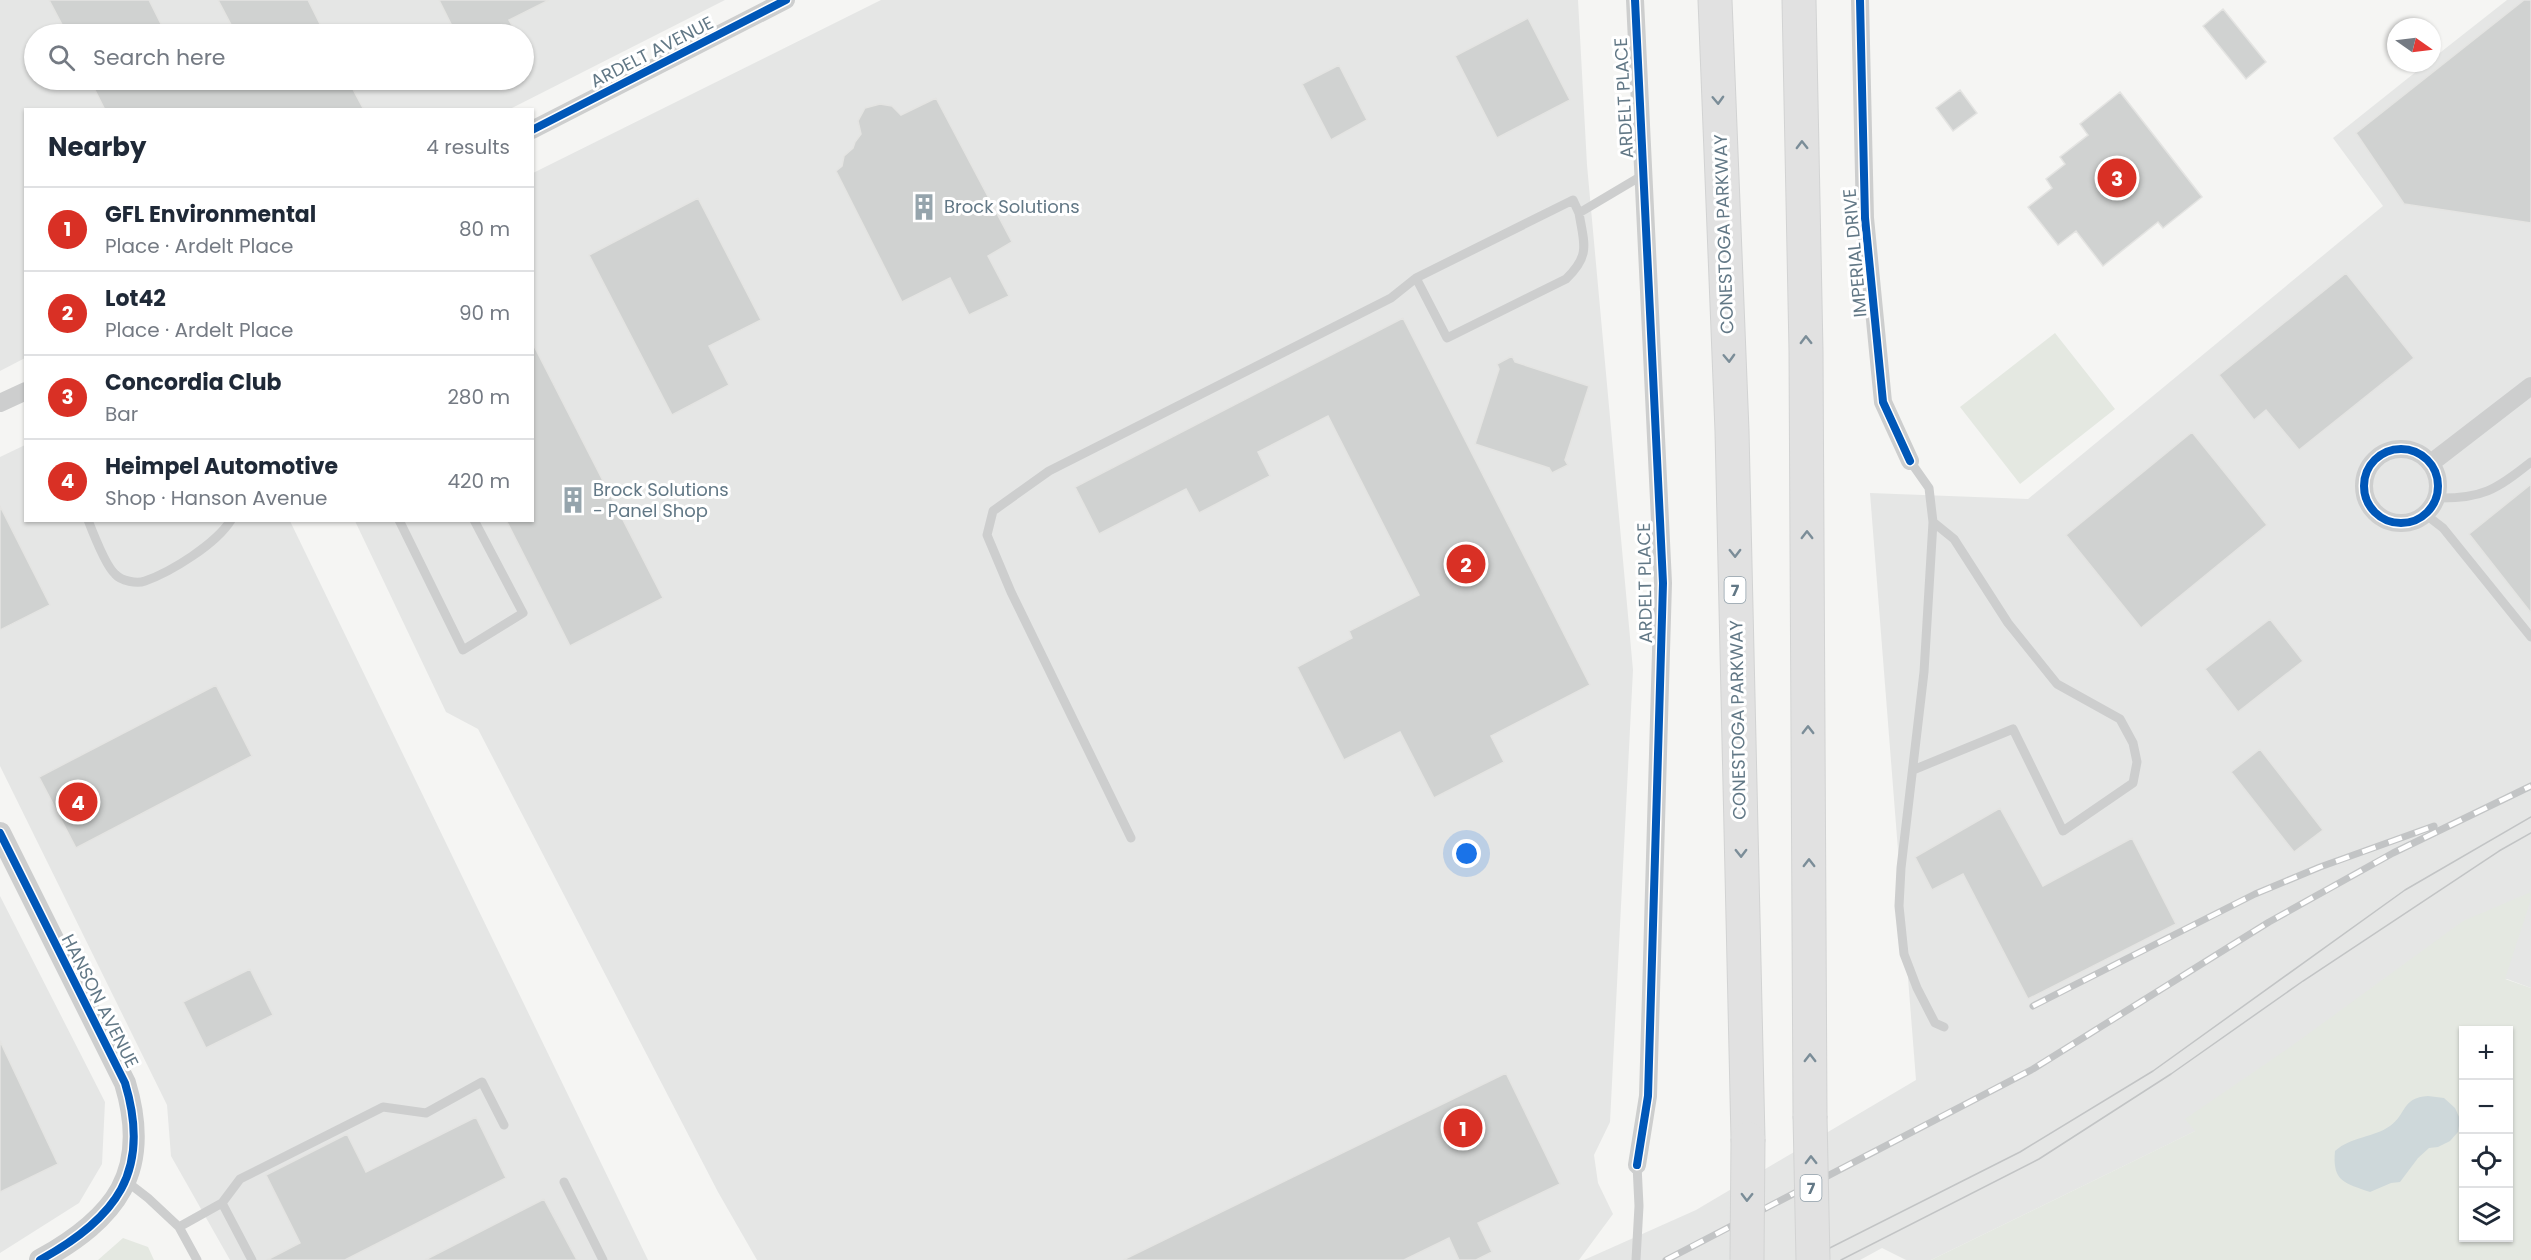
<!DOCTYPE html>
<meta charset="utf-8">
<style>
:root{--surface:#fff;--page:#f6f6f7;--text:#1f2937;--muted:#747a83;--line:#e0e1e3;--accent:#d93025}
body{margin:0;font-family:Poppins,sans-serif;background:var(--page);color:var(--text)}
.controls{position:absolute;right:18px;bottom:18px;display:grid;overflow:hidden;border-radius:0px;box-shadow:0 2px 4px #0004}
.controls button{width:54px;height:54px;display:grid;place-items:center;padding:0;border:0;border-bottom:2px solid var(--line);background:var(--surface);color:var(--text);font:30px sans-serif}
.compass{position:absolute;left:2387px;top:18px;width:54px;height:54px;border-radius:50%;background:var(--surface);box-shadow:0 2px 4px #0004;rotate:104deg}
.you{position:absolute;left:1467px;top:854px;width:21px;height:21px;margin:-15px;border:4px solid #fff;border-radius:50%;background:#1a73e8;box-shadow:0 0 0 9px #1a73e833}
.badge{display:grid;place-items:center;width:39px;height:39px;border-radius:50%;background:var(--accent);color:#fff;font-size:20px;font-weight:700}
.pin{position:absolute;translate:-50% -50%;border:3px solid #fff;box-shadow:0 2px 6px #0006}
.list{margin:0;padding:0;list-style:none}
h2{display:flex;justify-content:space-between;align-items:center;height:78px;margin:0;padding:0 24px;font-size:26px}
h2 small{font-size:20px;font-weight:400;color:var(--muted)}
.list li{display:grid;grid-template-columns:39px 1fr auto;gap:18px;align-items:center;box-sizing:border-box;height:84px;padding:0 24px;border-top:2px solid var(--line)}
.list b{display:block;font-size:22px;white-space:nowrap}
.list p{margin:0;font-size:20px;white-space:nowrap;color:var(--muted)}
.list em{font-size:20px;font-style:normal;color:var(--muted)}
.icon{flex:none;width:33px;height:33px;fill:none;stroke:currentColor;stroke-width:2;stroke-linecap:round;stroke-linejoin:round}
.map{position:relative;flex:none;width:2531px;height:1260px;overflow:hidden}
.search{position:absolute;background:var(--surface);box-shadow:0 2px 4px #0004;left:24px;top:24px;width:510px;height:66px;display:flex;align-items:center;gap:15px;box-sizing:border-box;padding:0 21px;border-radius:33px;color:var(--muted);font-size:22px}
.panel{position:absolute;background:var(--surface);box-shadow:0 2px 4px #0004;left:24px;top:108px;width:510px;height:414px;border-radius:0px}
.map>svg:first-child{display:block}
</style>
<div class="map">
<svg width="2531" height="1260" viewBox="0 0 2531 1260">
<rect width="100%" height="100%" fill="#f5f5f3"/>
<!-- built -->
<path fill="#e5e6e5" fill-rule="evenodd" d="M0,0h725l-215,109 -484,1 -1,248 -25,13zM34,34h490v46h-490z
M881,0h697l9,165 46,505 -23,452 -16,33 4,28 15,31 -34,46h-822l-39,-68 -240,-463 -32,-17 -91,-191 177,-1 1,-347z
M2507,0h24v988l-24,-9 -576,281h-25l-24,-12 -22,12h-276l112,-50 220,-130 -46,-587 158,6 355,-293 -50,-68 94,-75h5v-4z
M25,445l1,75 264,1 358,739h-418l-59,-104 -4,-51 -167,-339v-309z
M0,896l105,206 -3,62 -23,39 -79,50z"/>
<!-- green -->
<path fill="#e4e8e1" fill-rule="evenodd" d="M2055,333l60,76 -95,75 -60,-77z
M2531,892v7l-26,80 26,9v272h-600l264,-129 -10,-12 108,-74 170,-124zM2464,1030h44v208h-44z
M123,1238l25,9 6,13h-56z"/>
<!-- water -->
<path fill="#ced8da" d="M2428,1096l16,2 11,10 5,11 -2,13 -8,9 -12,6 -9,1 -11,10 -18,24 -9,1 -21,9c-25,-9 -38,-10 -35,-41 17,-15 38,-13 55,-25 17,-12 11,-28 38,-30z"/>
<!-- building -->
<path fill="#d0d2d1" stroke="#e4e4e2" stroke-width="1.5" d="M49,0h100l17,34h-99z
M218,0h90l17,34h-89z
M439,0h110l-40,20 8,14h-61z
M2524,0h7v223l-127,-19 -48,-71z
M2223,9l43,53 -20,17 -43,-53z
M1528,18l42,82 -73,38 -42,-82z
M1339,65l28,55 -36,20 -29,-56z
M90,80h258l16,30h-259z
M1960,90l17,23 -24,18 -17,-23z
M2120,92l82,105 -39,31 -5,-6 -55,44 -27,-35 -18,14 -30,-38 24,-19 -6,-9 19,-15 -5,-7 28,-22 -8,-11z
M936,98l76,144 -24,14 21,40 -40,19 -19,-37 -48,24 -66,-131 6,-5 2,-10 9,-8 2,-6 6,-8 -3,-13 7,-13 15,-4 12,2 9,9z
M698,198l63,122 -52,26 20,39 -57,30 -83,-160z
M2346,273l68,85 -115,92 -33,-40 -12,10 -35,-45z
M1403,318l187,367 -99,51 13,26 -70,36 -34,-66 -56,28 -47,-93 55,-29 -3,-7 70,-36 -91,-179 -70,36 12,24 -71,37 -13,-24 -87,45 -24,-47z
M532,342l131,256 -93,48 -64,-126h26z
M1512,356l3,6 74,24 -24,74 3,5 -16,8 -3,-5 -74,-24 24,-75 -2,-5z
M2192,432l75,93 -126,103 -75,-93z
M2531,484v129l-62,-79z
M0,506l50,99 -50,25z
M2270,619l33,42 -65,51 -33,-43z
M216,685l36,71 -176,92 -37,-71z
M2260,749l63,81 -29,22 -63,-80z
M2000,808l43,78 89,-48 44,86 -148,75 -65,-125 -31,16 -17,-33z
M250,969l23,46 -67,33 -23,-46z
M0,1041l58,123 -58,28z
M1506,1073l54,111 -82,39 14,29 -16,8h-17l-10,-22 -45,22h-281z
M476,1117l30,61 -161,82h-78l33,-17 -34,-68 81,-41 19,38z
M544,1199l33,61h-152z"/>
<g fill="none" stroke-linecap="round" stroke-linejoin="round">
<defs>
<path id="motorway" d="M1715,0l17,431 16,708
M1799,0l7,351 4,765"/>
</defs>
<!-- motorway casing -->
<use href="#motorway" stroke="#d2d3d3" stroke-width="35"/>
<!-- service -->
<path stroke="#cdcece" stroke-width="9" d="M1579,213c5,31 12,42 -13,66l-119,59 -31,-60 157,-78 6,13 64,-38
M1910,461l19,27 4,34 -9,150 -23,196 -2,38 5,48 13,34 18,35 9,4
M2436,498c46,1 60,-8 95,-36
M2425,514l18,14 88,109
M88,520c5,13 18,46 27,54 6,7 22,10 30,7 26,-9 71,-37 86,-61
M399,520l64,130 60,-37 -49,-93
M1913,770l100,-41 50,102 70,-48 4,-21 -4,-19 -13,-24 -63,-35 -49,-61 -54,-84 -21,-17
M1131,838l-120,-246 -24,-57 6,-24 56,-40 342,-173 25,-20
M126,1181l22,17 31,29 18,33
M564,1182l39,78
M222,1203l30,57
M179,1227l43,-24 18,-24 143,-72 43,6 56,-31 22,43
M1636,1260l3,-54 -2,-41"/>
<!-- minor -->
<path stroke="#cdcece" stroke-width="18" d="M1635,0l28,583 -15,513 -11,69
M1860,0l5,218 18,184 27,59
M532,130l254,-130
M0,403l26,-12
M2364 486a37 37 0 1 1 74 0a37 37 0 1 1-74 0Z
M2431,463l100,-77"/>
<!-- tertiary -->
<path stroke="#cdcece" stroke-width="22" d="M0,833l125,250c27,89 -9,135 -85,177"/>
<!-- motorway -->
<use href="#motorway" stroke="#e1e1e1" stroke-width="33"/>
<!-- tram -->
<path stroke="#c2c4c5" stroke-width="1.5" d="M1806,1260l214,-108 133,-81 252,-181 126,-73
M1841,1260l198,-101 132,-85 132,-93 196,-130 32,-18"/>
<defs>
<path id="rail" d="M2033,1006l222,-112 65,-27 114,-41
M1666,1260l367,-191 236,-147 124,-69 138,-67"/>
</defs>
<!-- rail casing -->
<use href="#rail" stroke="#c2c4c5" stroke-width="7"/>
<!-- rail -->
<use href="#rail" stroke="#fff" stroke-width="4.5" stroke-dasharray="14" stroke-linecap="butt"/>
<defs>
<path id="motorway-bridge" d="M1810,1116l3,144
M1747,1260l1,-121"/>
</defs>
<!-- motorway-bridge casing -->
<use href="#motorway-bridge" stroke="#d2d3d3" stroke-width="35" stroke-linecap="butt"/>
<!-- motorway-bridge -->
<use href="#motorway-bridge" stroke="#e1e1e1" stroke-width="33"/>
<defs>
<path id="cycleway" d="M1635,0l28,583 -15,513 -11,69
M1860,0l5,218 18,184 27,59
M532,130l254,-130
M2364 486a37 37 0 1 1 74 0a37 37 0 1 1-74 0Z
M0,833l125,250c27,89 -9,135 -85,177"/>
</defs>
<!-- cycleway casing -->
<use href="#cycleway" stroke="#fff" stroke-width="11"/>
<!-- cycleway -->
<use href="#cycleway" stroke="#0057b8" stroke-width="8"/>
</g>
<!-- one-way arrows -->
<defs><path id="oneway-chevron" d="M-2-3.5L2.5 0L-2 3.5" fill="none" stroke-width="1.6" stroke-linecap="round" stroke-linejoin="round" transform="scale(1.5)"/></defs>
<g stroke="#7b8d98">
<use href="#oneway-chevron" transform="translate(1718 100) rotate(88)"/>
<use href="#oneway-chevron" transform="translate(1802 145) rotate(-91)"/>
<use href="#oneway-chevron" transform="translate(1806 340) rotate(-91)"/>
<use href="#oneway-chevron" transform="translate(1729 358) rotate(88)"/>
<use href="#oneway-chevron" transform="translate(1807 535) rotate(-90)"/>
<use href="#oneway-chevron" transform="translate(1735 553) rotate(89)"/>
<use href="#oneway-chevron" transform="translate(1808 730) rotate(-90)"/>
<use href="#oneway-chevron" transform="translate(1741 853) rotate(89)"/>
<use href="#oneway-chevron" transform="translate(1809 863) rotate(-90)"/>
<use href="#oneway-chevron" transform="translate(1810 1058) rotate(-90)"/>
<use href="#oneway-chevron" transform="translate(1811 1160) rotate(-91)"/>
<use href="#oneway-chevron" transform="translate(1747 1197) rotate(91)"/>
</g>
<!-- icons -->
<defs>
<symbol id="building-bare" viewBox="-9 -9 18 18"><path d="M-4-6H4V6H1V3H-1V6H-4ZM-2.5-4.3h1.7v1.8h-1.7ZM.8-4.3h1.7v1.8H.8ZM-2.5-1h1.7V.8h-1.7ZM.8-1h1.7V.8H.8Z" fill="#95a4ac" stroke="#fff" stroke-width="2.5" paint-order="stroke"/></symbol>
</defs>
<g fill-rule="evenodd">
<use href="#building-bare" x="905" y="188" width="38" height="38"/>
<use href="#building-bare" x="554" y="481" width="38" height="38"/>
</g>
<g text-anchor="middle" stroke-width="6" stroke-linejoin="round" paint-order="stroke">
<!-- shield labels -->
<g fill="#fff" stroke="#91a0aa" stroke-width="1.5">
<rect x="1724.5" y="577" width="21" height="26" rx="4.5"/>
<rect x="1800.5" y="1175" width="21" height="26" rx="4.5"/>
</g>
<g font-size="16" font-weight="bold" fill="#627886">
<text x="1735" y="596">7</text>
<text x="1811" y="1194">7</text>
</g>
<!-- street labels -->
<g font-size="18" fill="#627886" stroke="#fff">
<text transform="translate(652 52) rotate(-27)" y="6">ARDELT AVENUE</text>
<text transform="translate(1624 98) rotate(-93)" y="6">ARDELT PLACE</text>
<text transform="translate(1724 234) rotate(-92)" y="6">CONESTOGA PARKWAY</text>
<text transform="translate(1855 253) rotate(-95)" y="6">IMPERIAL DRIVE</text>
<text transform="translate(1645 583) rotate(-91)" y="6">ARDELT PLACE</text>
<text transform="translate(1738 720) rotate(-91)" y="6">CONESTOGA PARKWAY</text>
<text transform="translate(100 1001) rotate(63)" y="6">HANSON AVENUE</text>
</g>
<!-- poi labels -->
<g font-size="18" fill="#627886" stroke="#fff" text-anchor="start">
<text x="944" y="213">Brock Solutions</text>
<text x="593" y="496">Brock Solutions<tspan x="593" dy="21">- Panel Shop</tspan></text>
</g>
</g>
</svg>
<div class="controls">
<button>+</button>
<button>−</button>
<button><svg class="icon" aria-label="locate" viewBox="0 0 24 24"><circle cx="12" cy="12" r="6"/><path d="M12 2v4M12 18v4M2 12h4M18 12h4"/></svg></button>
<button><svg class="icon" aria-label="layers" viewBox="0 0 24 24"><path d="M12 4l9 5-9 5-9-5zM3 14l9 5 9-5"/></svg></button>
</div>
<svg class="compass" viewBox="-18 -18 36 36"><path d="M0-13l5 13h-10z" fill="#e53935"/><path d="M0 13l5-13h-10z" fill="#747a83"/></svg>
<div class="you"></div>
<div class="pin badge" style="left:1463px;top:1128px">1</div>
<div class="pin badge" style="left:1466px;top:564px">2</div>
<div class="pin badge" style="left:2117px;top:178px">3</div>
<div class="pin badge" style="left:78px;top:802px">4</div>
<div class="search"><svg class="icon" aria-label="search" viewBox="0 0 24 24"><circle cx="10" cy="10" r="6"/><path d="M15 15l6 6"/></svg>Search here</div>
<section class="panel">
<h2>Nearby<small>4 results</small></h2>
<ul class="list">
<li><span class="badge">1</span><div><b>GFL Environmental</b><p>Place · Ardelt Place</p></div><em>80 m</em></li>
<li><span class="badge">2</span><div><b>Lot42</b><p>Place · Ardelt Place</p></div><em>90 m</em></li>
<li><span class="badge">3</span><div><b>Concordia Club</b><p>Bar</p></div><em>280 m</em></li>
<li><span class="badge">4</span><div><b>Heimpel Automotive</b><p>Shop · Hanson Avenue</p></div><em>420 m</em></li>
</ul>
</section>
</div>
